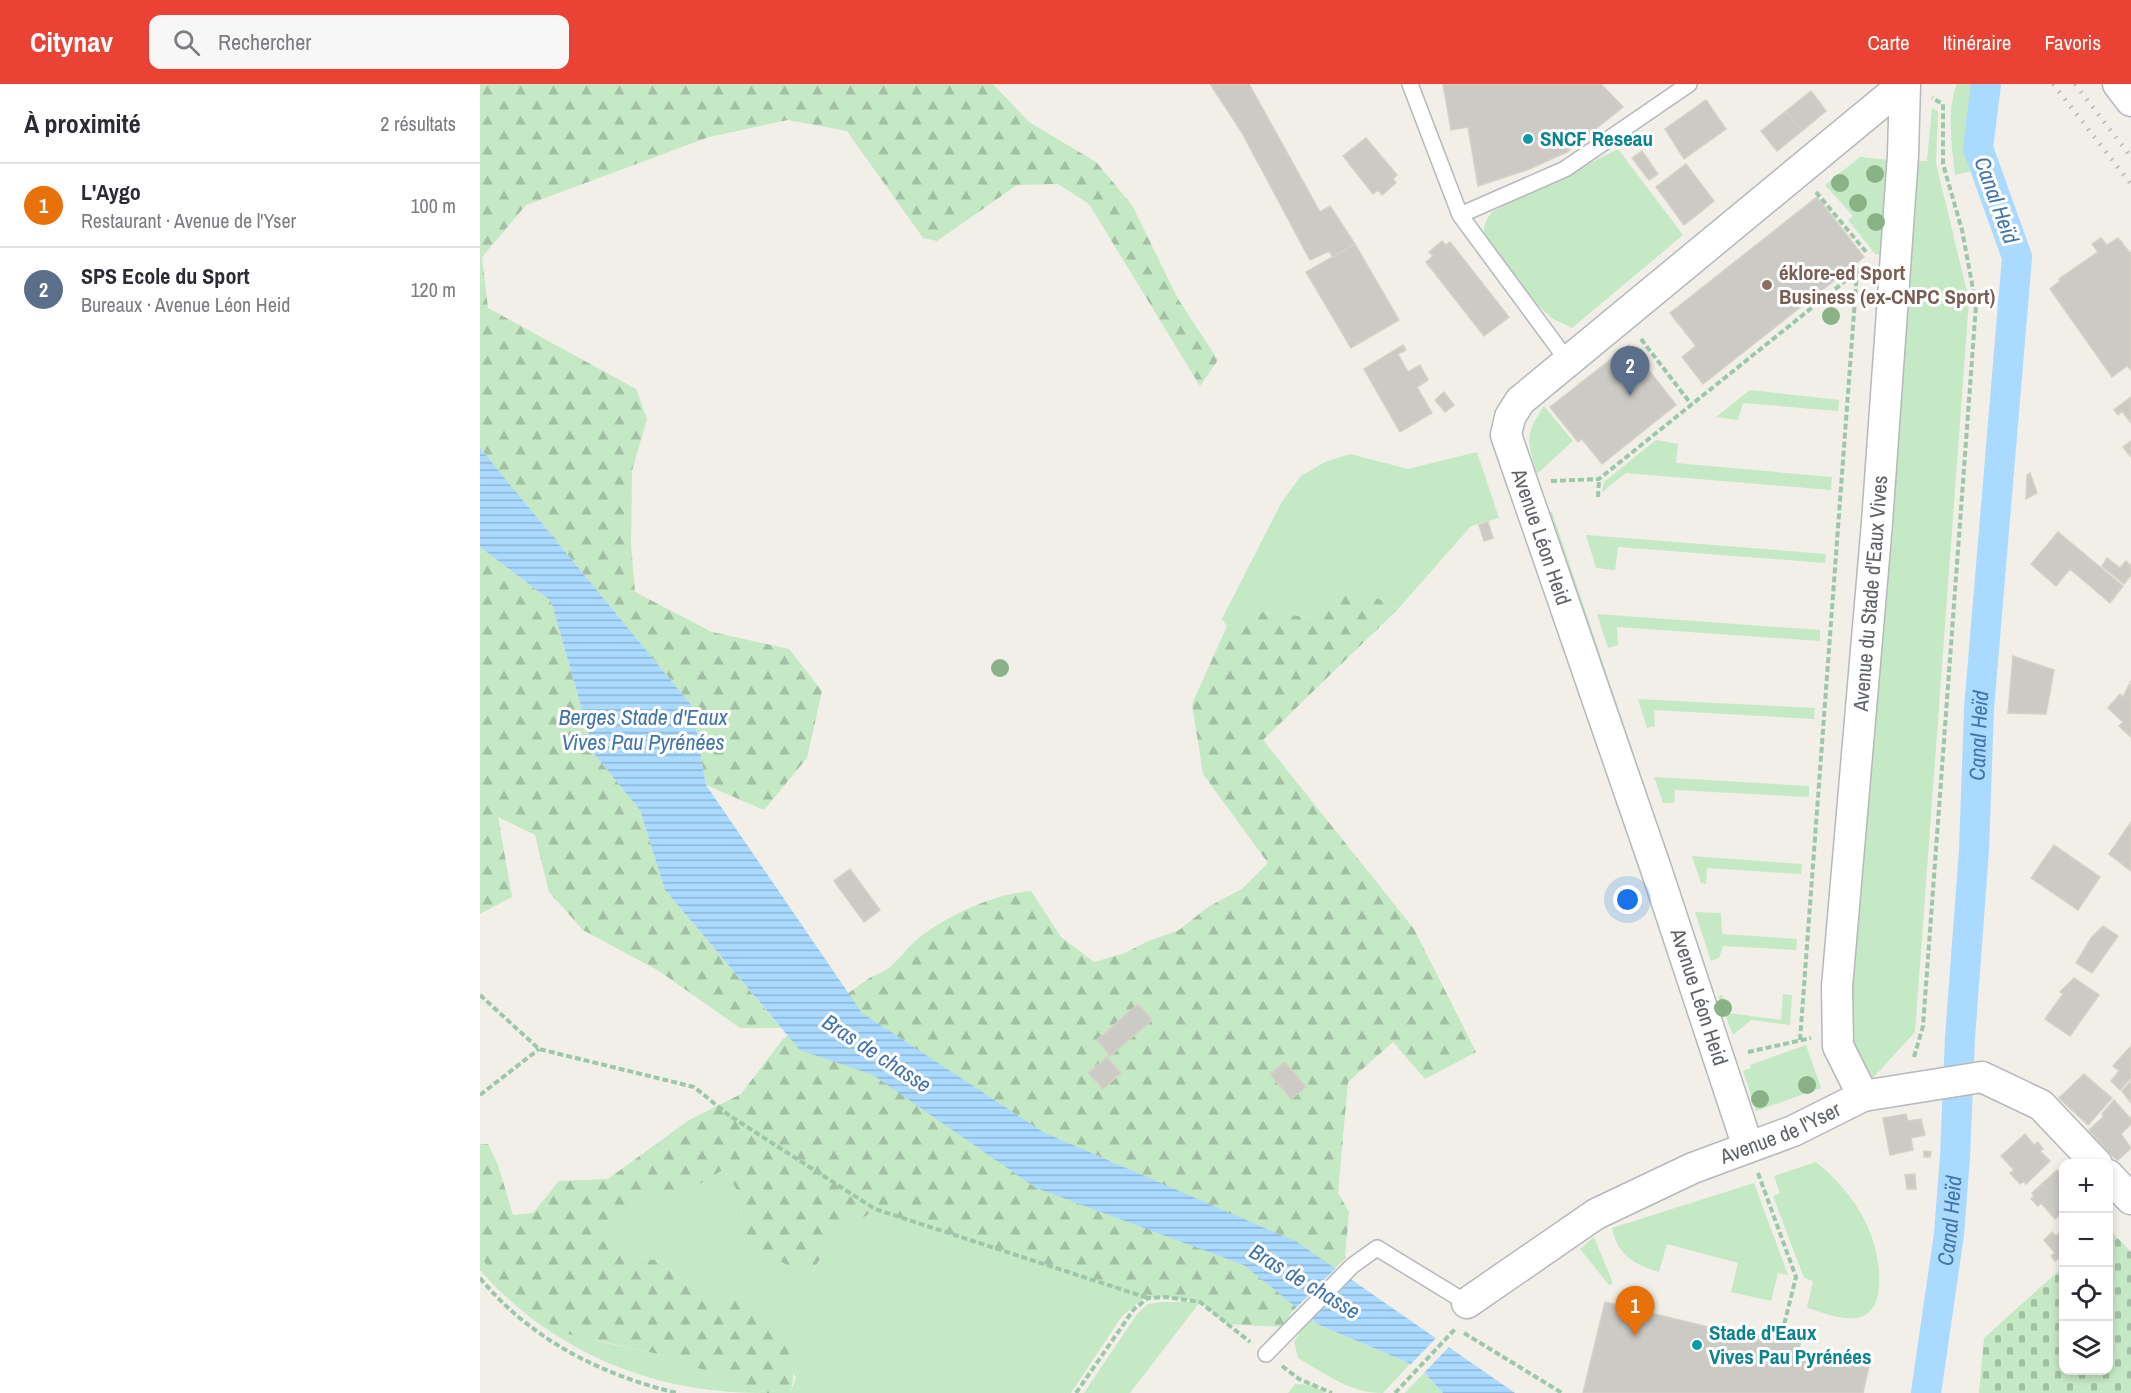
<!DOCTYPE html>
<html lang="fr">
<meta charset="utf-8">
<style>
:root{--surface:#fff;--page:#f7f7f7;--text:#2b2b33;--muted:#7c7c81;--line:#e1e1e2;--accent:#ea4335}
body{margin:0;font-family:"Archivo Narrow",sans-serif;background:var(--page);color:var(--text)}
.controls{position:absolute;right:18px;bottom:18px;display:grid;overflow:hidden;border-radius:12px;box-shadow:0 3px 9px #0003}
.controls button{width:54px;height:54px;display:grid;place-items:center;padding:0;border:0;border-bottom:2px solid var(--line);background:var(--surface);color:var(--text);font:30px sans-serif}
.you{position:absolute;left:1148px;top:816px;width:21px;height:21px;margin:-15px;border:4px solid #fff;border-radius:50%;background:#1a73e8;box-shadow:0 0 0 9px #1a73e833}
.badge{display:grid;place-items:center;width:39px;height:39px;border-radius:50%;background:var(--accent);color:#fff;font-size:20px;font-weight:700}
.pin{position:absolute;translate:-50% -50px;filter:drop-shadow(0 2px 3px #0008)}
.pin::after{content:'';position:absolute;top:32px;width:21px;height:18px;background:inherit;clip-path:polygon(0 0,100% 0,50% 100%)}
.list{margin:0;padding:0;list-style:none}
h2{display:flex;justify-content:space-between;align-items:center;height:78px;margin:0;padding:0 24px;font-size:26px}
h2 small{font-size:20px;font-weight:400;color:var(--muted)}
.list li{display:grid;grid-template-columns:39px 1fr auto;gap:18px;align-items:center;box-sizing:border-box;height:84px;padding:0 24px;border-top:2px solid var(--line)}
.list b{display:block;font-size:22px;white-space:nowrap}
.list p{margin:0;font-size:20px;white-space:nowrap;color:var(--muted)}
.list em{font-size:20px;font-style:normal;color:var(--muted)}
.icon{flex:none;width:33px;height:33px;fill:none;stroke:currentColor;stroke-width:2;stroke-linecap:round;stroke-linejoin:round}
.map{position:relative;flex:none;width:1651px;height:1309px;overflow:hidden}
header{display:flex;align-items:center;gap:36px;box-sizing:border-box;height:84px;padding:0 30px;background:var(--accent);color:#fff}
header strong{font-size:28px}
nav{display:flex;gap:33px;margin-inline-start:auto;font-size:21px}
.search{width:420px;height:54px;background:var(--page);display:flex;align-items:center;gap:15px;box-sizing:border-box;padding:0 21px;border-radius:12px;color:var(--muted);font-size:22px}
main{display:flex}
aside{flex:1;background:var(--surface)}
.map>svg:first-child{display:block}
</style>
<header>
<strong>Citynav</strong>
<div class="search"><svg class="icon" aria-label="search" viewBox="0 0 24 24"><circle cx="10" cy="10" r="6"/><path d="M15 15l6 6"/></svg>Rechercher</div>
<nav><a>Carte</a><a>Itinéraire</a><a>Favoris</a></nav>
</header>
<main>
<aside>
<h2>À proximité<small>2 résultats</small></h2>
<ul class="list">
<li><span class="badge" style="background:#e8710a">1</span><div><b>L'Aygo</b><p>Restaurant · Avenue de l'Yser</p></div><em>100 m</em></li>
<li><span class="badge" style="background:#5c6f8a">2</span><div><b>SPS Ecole du Sport</b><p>Bureaux · Avenue Léon Heid</p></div><em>120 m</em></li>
</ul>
</aside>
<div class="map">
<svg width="1651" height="1309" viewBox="0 0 1651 1309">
<defs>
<pattern id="forest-firs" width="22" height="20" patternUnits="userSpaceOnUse" patternTransform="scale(1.5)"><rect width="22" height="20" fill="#c5e8c5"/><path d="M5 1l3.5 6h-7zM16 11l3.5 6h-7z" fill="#a3c0a4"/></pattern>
<pattern id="cemetery-stones" width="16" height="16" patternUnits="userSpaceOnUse" patternTransform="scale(1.5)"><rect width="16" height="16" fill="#c5e8c5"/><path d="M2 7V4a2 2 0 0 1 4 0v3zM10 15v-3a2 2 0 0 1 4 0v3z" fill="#a3c0a4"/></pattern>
<pattern id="water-rules" width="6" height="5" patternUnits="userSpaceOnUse" patternTransform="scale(1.5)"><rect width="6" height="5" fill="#aadaff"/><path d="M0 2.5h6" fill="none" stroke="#8eb4d2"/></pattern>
</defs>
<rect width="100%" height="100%" fill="#f1efe8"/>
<!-- green -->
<path fill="#c5e8c5" d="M1477,0h25l-7,65 6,20 -26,6c-3,-30 -9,-63 2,-91z
M1452,24l6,3 -2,52 33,137 -54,732 -44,48 -15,-19 -8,-30 70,-870h9z
M1138,65l65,86 -111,93 -19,-9 -24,-22 -44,-58c-3,-11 0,-18 7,-27z
M1380,73l29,3 -7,95 -7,-1 -27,-34 5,-4 -28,-31z
M1270,306l89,10 -1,11 -95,-8 -5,17 -22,-3z
M1064,322l29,35 -36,33c-10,-34 -13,-38 7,-68z
M1176,356l22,4 -2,19 156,14 -1,13 -205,-17 -24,19 2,-10z
M997,368l22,66 -28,8 -72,82 -42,-19 -47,28 -49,-5 -34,14 -5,-7 59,-116 20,-27 24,-14 25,-8 58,15z
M1059,426l13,2 153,453 -10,1z
M1106,451l240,19 -1,9 -207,-16 -3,23 -19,-2z
M1117,530l223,16v11l-203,-14 1,18 -10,3z
M1158,615l177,9 -1,11 -160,-9 1,16 -8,2z
M1174,693l155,9v11l-134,-7 -1,13h-11z
M1212,772l110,8 -1,10 -94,-6 -1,16 -5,-1z
M1215,828l26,1 1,21 75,5 -1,11 -73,-4 -4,12 -8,3z
M1303,910l9,1 -2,30 -39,-5 -18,15 -15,-39 4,-1 6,18 53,7z
M1326,961l15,43 -65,23 -13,-40 8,-3 -1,-3z
M1336,1078c39,32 66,74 63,126 -1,12 -6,25 -18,29 -16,5 -39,-5 -54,-9l6,-27 -9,-3 -31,-82 7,-3 -6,-17z
M244,1085l17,28 1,31 70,45 22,-37 41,-27 270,88 -23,19 -51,77h-281l6,-15 -39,-76 -38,-5 -32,-11 -27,-25 -21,-4 -36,-25 22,-16 16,-23h45z
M1274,1099l34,92 -10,-2 -7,28 -40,-9 7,-29 -71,-19 -8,28c-25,-8 -41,-16 -47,-44z
M1114,1153l19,46 -4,2 -29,-36z
M0,1171l19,30 98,56 74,16 89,36c-108,0 -208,-41 -280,-123z
M682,1218h38l-70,91h-46l53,-79 11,-10z
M830,1235l7,5 93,40 -27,29c-33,0 -57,-19 -85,-35l-4,-17z
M944,1289l19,20h-38z
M815,1300l16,1 14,8h-37z"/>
<!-- forest -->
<path fill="url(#forest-firs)" d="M0,0h513l36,38 67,40 36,43 46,94 40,61 -18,26 -111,-182 -31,-20 -41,1 -80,56 -14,-3 -76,-107 -59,-11 -79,17 -183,68 -44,52 6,51 148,81 11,30 -15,52 -1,73 4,48 77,40 77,17 33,42 -15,67 -43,52 -58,-25 -14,-79 -212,-258z
M0,463l71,54 44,154 45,55 25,80 116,138h-41l-81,-57 -76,-41 -34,-38 -14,-57 -37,-18 14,80 -32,17z
M877,505l42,19 -136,132 151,189 62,123 -51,27 -32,-37 -45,40 -10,111 11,19 -4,46 -53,54 -9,15 -56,-3 -27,-22 -34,-5 -18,1 -273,-88 -41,26 -23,38 -13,-4 -37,-18 -19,-24 -1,-31 -17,-28 -38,24h-45l-16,23 -22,16 36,25 21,4 27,25 32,11 38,4c19,27 45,58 33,92h-30l-89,-36 -107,-24 -33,-21 -32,-27 -19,-30v-111h8l10,21 15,50 20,-2 26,-32 49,-2 81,-59 52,-26 42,-55 88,-62c25,-8 30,-25 49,-40 30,-23 74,-43 111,-46l30,46 33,25 31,-9 21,-11 33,-12 29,-23 34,-18 26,-26 -65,-89 -11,-70 35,-78 34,-14 49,5z"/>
<!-- cemetery -->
<path fill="url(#cemetery-stones)" d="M1629,1145l22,23v141h-152l5,-55 79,-71 1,103h44z"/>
<!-- water -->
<path fill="url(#water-rules)" d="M0,364l212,258 14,79 156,228 181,119 254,110 218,151h-72l-23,-25 -103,-44 -73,-59 -208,-77 -163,-113 -73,-25 -135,-160 -25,-80 -45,-55 -44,-154 -71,-54z"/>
<!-- pier -->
<path fill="#f1efe8" d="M857,1183l15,10 -44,44 -14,-11z
M958,1252l13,9 -29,30 -13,-9z"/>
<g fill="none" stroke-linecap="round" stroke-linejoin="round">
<!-- canal -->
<path stroke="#aadaff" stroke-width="30" id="s1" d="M1446,1309l23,-159 6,-77 5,-119 14,-188 5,-141 38,-452 -39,-109 8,-64"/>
</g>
<!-- building -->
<path fill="#cccac5" stroke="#d6d1c6" stroke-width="1.5" d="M730,0h39l71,128 10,-6 25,38 -22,13 -4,-6 -19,9 -69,-129z
M963,0h158l22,23 -56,45 -40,18 -49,16 -10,-59 -17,3z
M1331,7l15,20 -24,20 -16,-20z
M1226,16l20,29 -42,30 -19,-30z
M1306,27l16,20 -25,20 -16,-20z
M886,54l31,37 -4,4 3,4 -14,12 -4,-5 -5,4 -30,-38z
M1162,67l16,23 -9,6 -17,-22z
M1206,80l28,37 -30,24 -28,-38z
M1337,113l47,60 -161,127 -21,-27 14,-11 -26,-33z
M1621,154l6,7 11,-7 13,16v116l-4,-4 -15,11 -62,-88 10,-8 -1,-2 39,-27 -6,-8z
M962,157l4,4 4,-3 59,75 -25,19 -58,-74 7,-6 -4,-4z
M875,160l44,76 -48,28 -45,-76z
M923,261l3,5 -8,4 10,18 12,-7 8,15 -11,7 15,26 -32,19 -36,-63z
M1149,261l47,60 -74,59 -20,-25 -4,3 -28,-35z
M964,308l10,13 -9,7 -10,-12z
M1651,313v26l-9,-12 -4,4 -4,-5z
M1651,357v16l-8,-10z
M1550,389l7,20 -11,6 1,-24z
M1008,438l5,16 -9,3 -5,-16z
M1578,448l65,54 -13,17 -40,-34 -14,17 -25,-22z
M1627,474l13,10 6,-7 5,5v9l-7,9 -22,-18z
M1533,572l41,14 -8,44 -38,-1z
M1651,597v56l-12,-11 4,-4 -15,-14 12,-14 3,3z
M1651,738v49l-22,-17z
M1574,761l46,32 -22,33 -47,-32z
M370,785l30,41 -16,12 -30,-41z
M1623,842l15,10 -26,37 -16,-10 15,-25z
M1594,894l25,17 -29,41 -25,-17 18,-25 -3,-2z
M658,920l14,16 -42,36 -13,-16z
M1651,962v32l-11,12 -9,-9 8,-10 -6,-5z
M627,973l14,16 -18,16 -15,-16z
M805,978l21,25 -15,12 -21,-25z
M1604,990l28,24 -24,27 -29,-27z
M1651,997v22l-9,-12z
M1634,1016l17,19v5l-10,10 10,14 -14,13 -28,-31 14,-13 -1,-3z
M1426,1030l2,7 13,-2 4,16 -14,3 2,12 -23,5 -7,-37z
M1545,1050l9,11 4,-3 5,7 -3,2 10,10 -24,23 -2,-3 -4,3 -10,-11 4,-3 -13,-14z
M1444,1067l7,1 -1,5h-6z
M1577,1086l7,7v34l-9,8 -14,-16 -3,3 -7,-7 3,-3 -2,-3z
M1435,1090l1,15h-9l-2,-14z
M1583,1145l1,25 -9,7 -4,-5 4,-3 -11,-13 8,-8 4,4z
M1125,1218l153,37 2,-8 41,10 -2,8 70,17 -6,27h-280z"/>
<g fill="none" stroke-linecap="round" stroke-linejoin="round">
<defs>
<path id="service" d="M930,0l50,131 107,145
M980,131l105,-46 124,-85
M786,1270l86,-88 25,-18 90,55"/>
<g id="minor">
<path d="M1638,0l13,17"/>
<path id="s2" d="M1383,1012l-25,-50 -1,-59 40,-464 26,-368 2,-71"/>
<path d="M1268,1063l-93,-281 -149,-431 4,-18 10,-16 384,-317"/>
<path d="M1628,1091l23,24"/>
<path id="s3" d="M987,1219l129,-89 97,-46 100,-37 70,-35 119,-19 59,28 56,59"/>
</g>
</defs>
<!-- service casing -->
<use href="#service" stroke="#b5b8bc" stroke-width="18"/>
<!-- minor casing -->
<use href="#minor" stroke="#b5b8bc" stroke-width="33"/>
<!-- path -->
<path stroke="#9cc7a9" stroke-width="4" stroke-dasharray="6 3" stroke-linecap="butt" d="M1336,108l51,61
M1161,255l50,65
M1071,397l48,-2 266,-214
M1118,413l1,-18
M0,911l59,54 155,38 36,29 145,93 273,89
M1320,956l57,-768
M1268,968l63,-14
M1434,973l9,-31 53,-721 -14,-75 -19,-66v-60l-11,-6
M0,1011l59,-46
M1278,1089l38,104 -14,56
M0,1194c50,61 121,97 197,115
M984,1249l98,60
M802,1282l17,13 33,14
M596,1309l58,-84 14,-11 18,-1 34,5 50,40
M915,1309l61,-65"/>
<!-- service -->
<use href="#service" stroke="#fff" stroke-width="15"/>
<!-- minor -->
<use href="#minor" stroke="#fff" stroke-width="30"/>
<!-- rail -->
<path stroke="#b6b7b8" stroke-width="4.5" stroke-dasharray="1.5 8" stroke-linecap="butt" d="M1573,0l78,100
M1595,0l56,73"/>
</g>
<!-- trees -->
<g fill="#89b387">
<circle cx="1395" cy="90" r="9"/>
<circle cx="1360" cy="99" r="9"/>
<circle cx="1378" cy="119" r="9"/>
<circle cx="1396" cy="138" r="9"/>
<circle cx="1351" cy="232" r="9"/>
<circle cx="520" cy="584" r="9"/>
<circle cx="1243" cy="924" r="9"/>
<circle cx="1327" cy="1001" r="9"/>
<circle cx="1280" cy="1015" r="9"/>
</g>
<!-- markers -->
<g fill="#0f9aa8" stroke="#fff" stroke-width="2">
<circle cx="1048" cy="55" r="6"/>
<circle cx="1217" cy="1261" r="6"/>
</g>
<circle fill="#8d6e63" stroke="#fff" stroke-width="2" cx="1287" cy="201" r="6"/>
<g text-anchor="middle" stroke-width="6" stroke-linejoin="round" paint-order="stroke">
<!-- culture labels -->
<g font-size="21" font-weight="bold" fill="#0d838f" stroke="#fff" text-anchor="start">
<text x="1060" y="62">SNCF Reseau</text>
<text x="1229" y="1256">Stade d'Eaux<tspan x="1229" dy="24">Vives Pau Pyrénées</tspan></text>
</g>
<!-- education labels -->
<g font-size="21" font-weight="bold" fill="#785e54" stroke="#fff" text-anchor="start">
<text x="1299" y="196">éklore-ed Sport<tspan x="1299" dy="24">Business (ex-CNPC Sport)</tspan></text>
</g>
<!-- street labels -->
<g font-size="21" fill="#5f6368" stroke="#fff">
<text transform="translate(1061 453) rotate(71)" y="7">Avenue Léon Heid</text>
<text dy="7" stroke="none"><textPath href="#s2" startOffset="510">Avenue du Stade d'Eaux Vives</textPath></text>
<text transform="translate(1219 913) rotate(72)" y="7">Avenue Léon Heid</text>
<text dy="7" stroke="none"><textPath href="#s3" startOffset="358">Avenue de l'Yser</textPath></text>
</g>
<!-- water labels -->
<g font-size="22" font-style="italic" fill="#4174aa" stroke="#fff">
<text transform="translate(1517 116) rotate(70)" y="8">Canal Heïd</text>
<text x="163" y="641">Berges Stade d'Eaux<tspan x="163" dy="25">Vives Pau Pyrénées</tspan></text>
<text dy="8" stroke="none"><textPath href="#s1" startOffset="660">Canal Heïd</textPath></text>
<text transform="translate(397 969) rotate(33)" y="8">Bras de chasse</text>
<text dy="8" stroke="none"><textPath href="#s1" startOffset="174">Canal Heïd</textPath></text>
<text transform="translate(825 1197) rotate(31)" y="8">Bras de chasse</text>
</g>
</g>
</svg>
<div class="controls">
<button>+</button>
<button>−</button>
<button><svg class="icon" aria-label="locate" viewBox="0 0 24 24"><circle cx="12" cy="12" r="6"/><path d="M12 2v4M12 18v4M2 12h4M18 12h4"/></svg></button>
<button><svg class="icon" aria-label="layers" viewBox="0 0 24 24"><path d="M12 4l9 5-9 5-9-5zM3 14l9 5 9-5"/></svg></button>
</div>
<div class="you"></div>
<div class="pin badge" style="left:1155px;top:1252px;background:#e8710a">1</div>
<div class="pin badge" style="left:1150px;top:312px;background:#5c6f8a">2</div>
</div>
</main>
